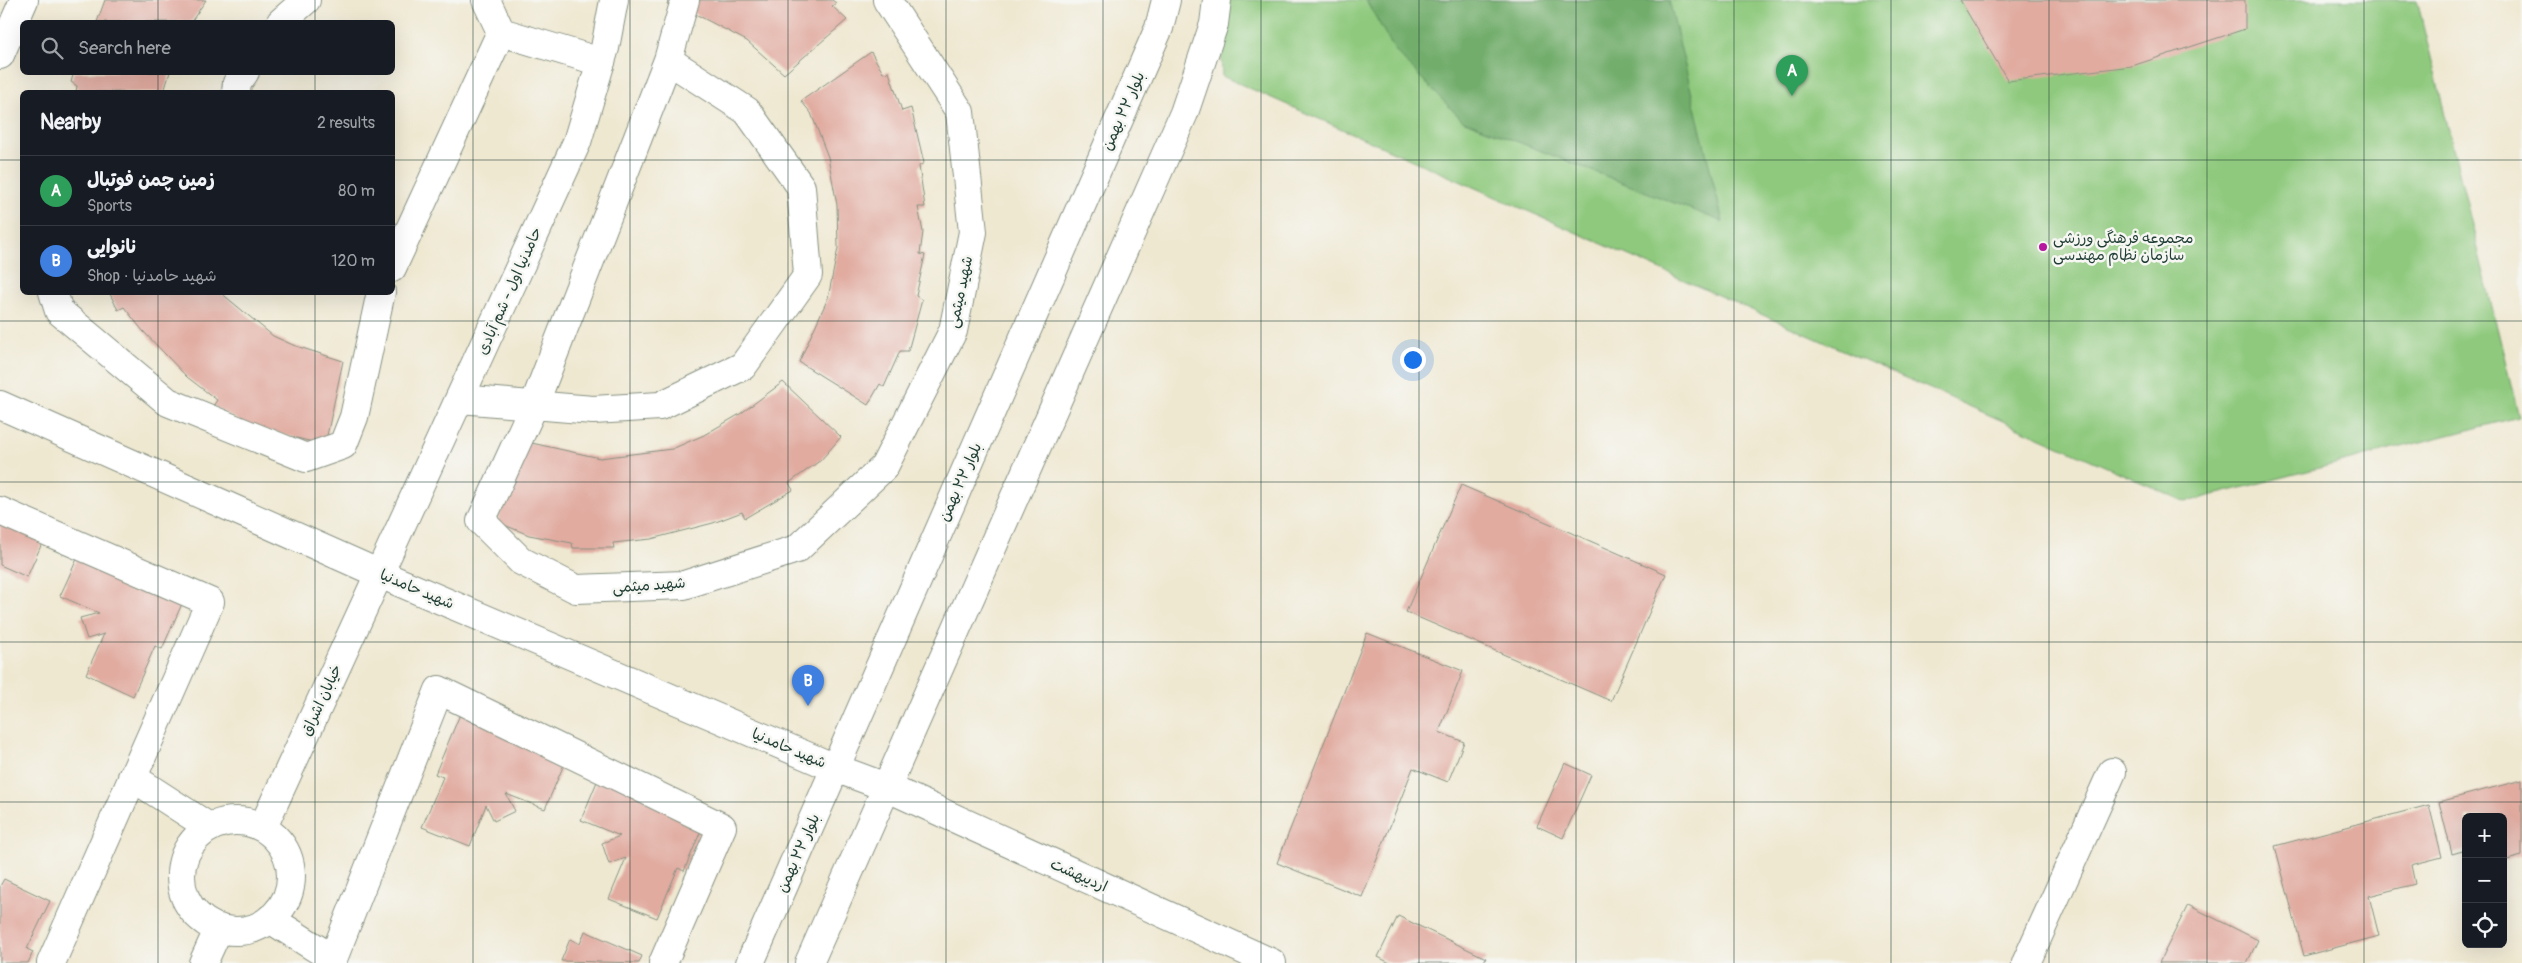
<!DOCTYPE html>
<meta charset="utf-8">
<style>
:root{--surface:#171b24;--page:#20242c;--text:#f1f3f6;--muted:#9ea1a6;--line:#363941;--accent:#d93025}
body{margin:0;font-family:Pangolin,"Playpen Sans Arabic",sans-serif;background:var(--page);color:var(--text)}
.controls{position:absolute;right:15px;bottom:15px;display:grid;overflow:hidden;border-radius:8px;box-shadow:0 5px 20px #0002}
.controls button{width:45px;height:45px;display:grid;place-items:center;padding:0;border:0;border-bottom:1px solid var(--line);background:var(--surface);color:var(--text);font:25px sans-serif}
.you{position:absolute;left:1412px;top:359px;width:18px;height:18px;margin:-12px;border:4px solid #fff;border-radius:50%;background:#1a73e8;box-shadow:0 0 0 8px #1a73e833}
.badge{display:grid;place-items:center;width:32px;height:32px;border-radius:50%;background:var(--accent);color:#fff;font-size:16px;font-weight:700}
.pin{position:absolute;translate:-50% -41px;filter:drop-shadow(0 1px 2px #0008)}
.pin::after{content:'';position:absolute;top:26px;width:18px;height:15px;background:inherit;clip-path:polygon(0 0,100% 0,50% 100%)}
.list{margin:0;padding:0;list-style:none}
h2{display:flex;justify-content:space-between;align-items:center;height:65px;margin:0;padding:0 20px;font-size:21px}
h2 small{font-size:16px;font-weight:400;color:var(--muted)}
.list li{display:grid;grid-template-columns:32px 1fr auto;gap:15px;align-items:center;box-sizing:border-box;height:70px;padding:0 20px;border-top:1px solid var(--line)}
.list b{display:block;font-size:19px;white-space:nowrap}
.list p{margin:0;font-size:16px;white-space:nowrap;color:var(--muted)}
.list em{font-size:16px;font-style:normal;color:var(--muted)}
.icon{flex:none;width:28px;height:28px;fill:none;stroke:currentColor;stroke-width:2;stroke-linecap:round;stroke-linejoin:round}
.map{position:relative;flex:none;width:2522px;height:963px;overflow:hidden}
.search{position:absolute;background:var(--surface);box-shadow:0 5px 20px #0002;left:20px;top:20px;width:375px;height:55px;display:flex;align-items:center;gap:12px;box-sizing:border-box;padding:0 18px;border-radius:8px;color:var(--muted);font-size:19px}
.panel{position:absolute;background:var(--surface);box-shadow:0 5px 20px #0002;left:20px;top:90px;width:375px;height:205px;border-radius:8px}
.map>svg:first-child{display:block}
</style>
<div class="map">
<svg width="2522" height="963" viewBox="0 0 2522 963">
<rect width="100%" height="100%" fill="#f6f6f2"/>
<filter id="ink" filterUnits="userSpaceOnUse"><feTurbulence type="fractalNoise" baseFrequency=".02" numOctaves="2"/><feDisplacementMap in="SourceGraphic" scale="10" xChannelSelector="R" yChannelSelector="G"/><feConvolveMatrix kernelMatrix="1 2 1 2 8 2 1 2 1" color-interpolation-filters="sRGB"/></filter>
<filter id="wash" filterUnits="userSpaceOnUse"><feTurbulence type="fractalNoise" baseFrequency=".0096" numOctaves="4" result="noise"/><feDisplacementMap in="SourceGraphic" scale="20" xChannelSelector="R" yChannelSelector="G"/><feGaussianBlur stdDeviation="1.12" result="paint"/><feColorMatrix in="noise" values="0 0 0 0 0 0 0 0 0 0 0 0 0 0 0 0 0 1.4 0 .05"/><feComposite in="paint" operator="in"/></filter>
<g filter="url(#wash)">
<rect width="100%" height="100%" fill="#efe8d1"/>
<!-- green -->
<path fill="#8ec97d" stroke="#568358" d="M1219,0h1198l102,417 -333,85 -964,-426z"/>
<!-- forest -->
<path fill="#72ad6c" stroke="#487550" d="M1366,0h303l54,222 -261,-102 -67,-69z"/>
<g id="blocks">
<!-- building -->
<path fill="#e1aba0" d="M105,0h101l-15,22h-94z
M669,0h163l4,3 -4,3 15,14 -63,54 -37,-33 -65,-34 -15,-3z
M1960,0h285v29l-113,37 -124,15z
M871,52l12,21 6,-1 13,39 9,-3 13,55 -5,3 6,41h-7l5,25 -3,22 5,1 -9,41 6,4 -14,51h-8l-16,36 -4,-3 -12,21 -69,-43 29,-64 10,-50 -1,-43 -9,-48 -17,-44 -10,-12z
M74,72h96l-6,20h-88l1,-6 -6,-4z
M109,292h111l53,44 20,9 50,16 -18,84 -77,-19 -35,-20 4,-6 -30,-23 -44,-46 -19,-24 -6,3z
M783,382l58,55 -20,23 -32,23 4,7 -48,28 -3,-6 -29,11 -62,16 -38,4 1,5h-41l-1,-5 -43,-8 -32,-13 30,-80 73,16 72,-9 32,-14 36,-21z
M1461,485l205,89 -55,127 -205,-89z
M0,508l48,22 -21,47 -27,-12z
M82,548l107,40 -27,61 -7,-3 -22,50 -47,-22 18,-40 -17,5 -7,-21 19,-5 -39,-17z
M1367,633l96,38 -24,61 25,10 -16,40 -35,-14 -51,129 -85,-34z
M461,712l104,50 -20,47 -39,-15 9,17 -21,10 -8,-16 -16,41 -48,-19 21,-50 -8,-3z
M1565,763l26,12 -28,63 -26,-12z
M601,772l109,37 -26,62 -6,-3 -21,50 -48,-19 17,-41 -17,6 -7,-21 18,-7 -39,-16z
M2522,780v76l-19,5v-44h-37v33l-14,4 -13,-52z
M2429,805l13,52 -31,8 4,19 -46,12 10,40 -75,20 -29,-110z
M4,879l46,22 -23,48 6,3 -5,11h-28v-77z
M2188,905l70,35 -11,23h-88z
M1398,916l88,42 -3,5h-93l-12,-6z
M585,931l57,25 -3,7 -78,-2 9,-22 10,5z"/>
</g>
</g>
<g filter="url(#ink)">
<use href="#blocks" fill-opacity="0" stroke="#879282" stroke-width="1"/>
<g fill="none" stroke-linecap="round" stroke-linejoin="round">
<defs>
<path id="minor" d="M486,0l15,32
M685,0l-17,60 -134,345 -53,116 40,40 55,28 108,-4 113,-36 87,-82 69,-136 20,-99 -13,-120 -73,-112
M281,22l25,-22
M236,92l1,-9 8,-11
M392,268l109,-236 100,30
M53,292l6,19 109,91 138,56 37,-13 11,-28 27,-125
M460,399l133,11 67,-4 83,-40 65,-91 -7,-88 -54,-76 -79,-51
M0,511l210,91 -159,361
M132,777l77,50
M270,919l63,40 -3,4
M333,959l106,-269 283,137 -59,136
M2026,963l86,-191"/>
<path id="tertiary" d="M0,55l24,-55
M0,405l380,169 455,194 51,19 386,176
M181 876a55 55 0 1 1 110 0a55 55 0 1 1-110 0Z
M263,827l314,-685 28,-94 9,-48
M203,963l16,-35
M750,963l409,-935 7,-28
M809,963l375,-850 30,-89 3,-24"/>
</defs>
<!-- minor casing -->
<use href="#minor" stroke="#879282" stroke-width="30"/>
<!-- tertiary casing -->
<use href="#tertiary" stroke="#879282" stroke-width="30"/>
<!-- minor -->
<use href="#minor" stroke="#fff" stroke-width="28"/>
<!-- tertiary -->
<use href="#tertiary" stroke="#fff" stroke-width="28"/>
</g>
</g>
<!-- grid -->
<path fill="none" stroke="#1f3d34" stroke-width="1" stroke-opacity="0.55" d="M158,0v22M315,0v22M473,0v963M630,0v963M788,0v963M946,0v963M1103,0v963M1261,0v963M1419,0v963M1576,0v963M1734,0v963M1891,0v963M2049,0v963M2207,0v963M2364,0v963M158,72v20M315,72v20M0,160h22M392,160h2130M158,292v671M315,292v671M0,321h2522M0,482h2522M0,642h2522M0,802h2522"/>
<!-- markers -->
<circle fill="#b5179e" stroke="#f6f6f2" stroke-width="2" cx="2043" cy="247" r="5"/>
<g text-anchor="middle" stroke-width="5" stroke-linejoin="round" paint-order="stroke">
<!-- street labels -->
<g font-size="15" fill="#1f3d34" stroke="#f6f6f2">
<text transform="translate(1123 111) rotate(-66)" y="5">بلوار ۲۲ بهمن</text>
<text transform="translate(509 291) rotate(-66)" y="5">حامدنیا اول - شم آبادی</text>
<text transform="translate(960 292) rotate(-78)" y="5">شهید میثمی</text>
<text transform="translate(960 482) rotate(-66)" y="5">بلوار ۲۲ بهمن</text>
<text transform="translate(649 585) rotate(-4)" y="5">شهید میثمی</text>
<text transform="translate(417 589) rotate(23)" y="5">شهید حامدنیا</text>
<text transform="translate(321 700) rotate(-65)" y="5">خیابان اشراق</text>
<text transform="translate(789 748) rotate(23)" y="5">شهید حامدنیا</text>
<text transform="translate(798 853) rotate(-66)" y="5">بلوار ۲۲ بهمن</text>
<text transform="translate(1079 875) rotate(24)" y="5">اردیبهشت</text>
</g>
<!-- poi labels -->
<g font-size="15" fill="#1f3d34" stroke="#f6f6f2" text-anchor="start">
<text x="2053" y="243">مجموعه فرهنگی ورزشی<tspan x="2053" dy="17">سازمان نظام مهندسی</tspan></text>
</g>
</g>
</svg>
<div class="controls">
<button>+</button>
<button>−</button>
<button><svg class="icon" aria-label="locate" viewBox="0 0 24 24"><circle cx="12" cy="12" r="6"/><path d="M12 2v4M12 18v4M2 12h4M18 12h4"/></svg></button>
</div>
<div class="you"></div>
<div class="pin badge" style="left:1792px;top:96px;background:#2e9e5b">A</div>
<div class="pin badge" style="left:808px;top:706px;background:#3f7fe0">B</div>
<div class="search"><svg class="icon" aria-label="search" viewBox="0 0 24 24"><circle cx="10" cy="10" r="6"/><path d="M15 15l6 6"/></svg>Search here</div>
<section class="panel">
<h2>Nearby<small>2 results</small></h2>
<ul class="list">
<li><span class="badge" style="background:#2e9e5b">A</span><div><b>زمین چمن فوتبال</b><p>Sports</p></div><em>80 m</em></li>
<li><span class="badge" style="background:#3f7fe0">B</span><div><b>نانوایی</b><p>Shop · شهید حامدنیا</p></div><em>120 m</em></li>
</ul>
</section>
</div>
